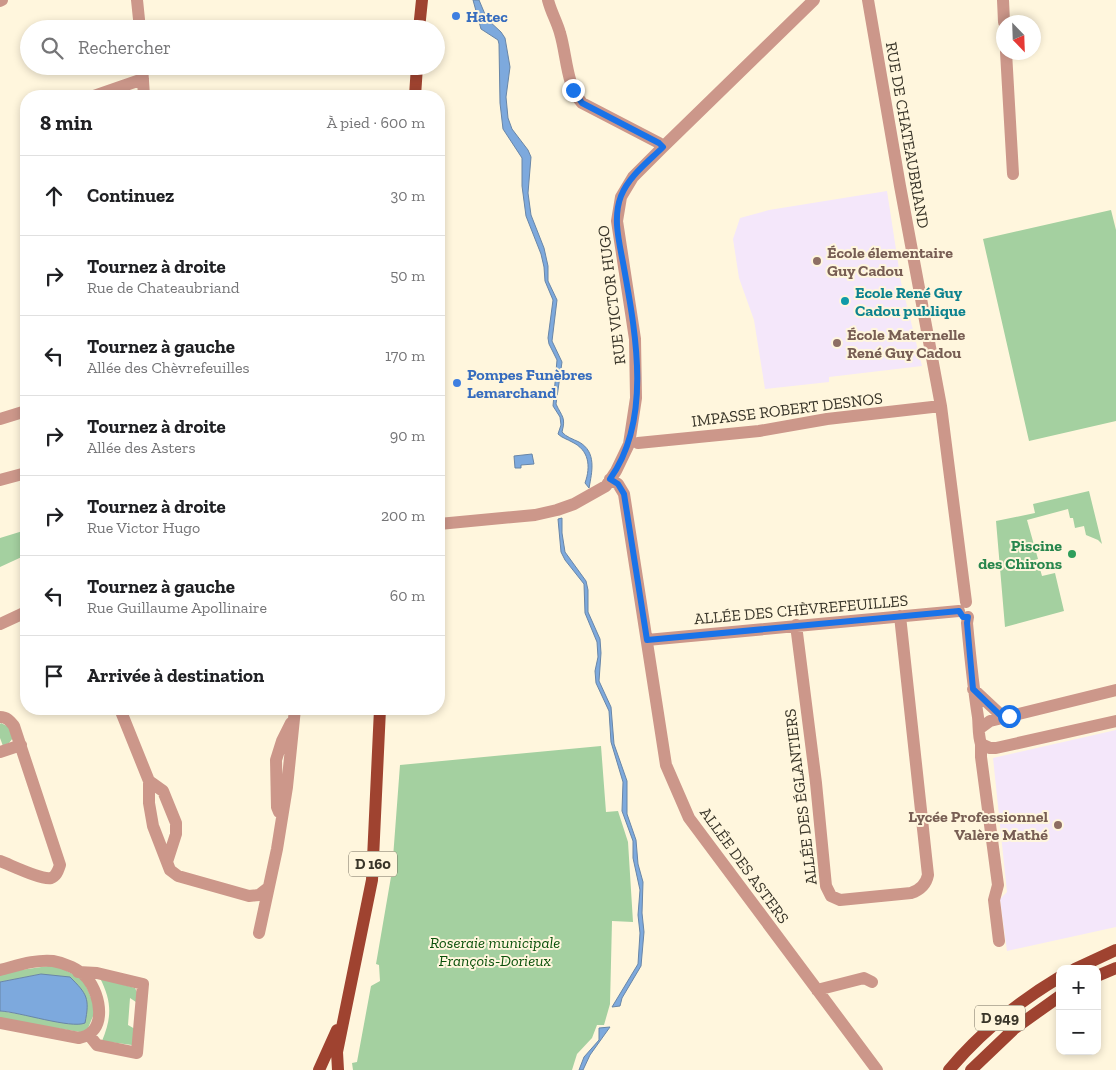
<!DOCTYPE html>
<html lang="fr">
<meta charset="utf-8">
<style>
:root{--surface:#fff;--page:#f6f6f6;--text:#202124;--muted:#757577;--line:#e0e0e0}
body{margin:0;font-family:"Zilla Slab",serif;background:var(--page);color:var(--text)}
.controls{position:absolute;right:15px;bottom:15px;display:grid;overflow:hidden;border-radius:10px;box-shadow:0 2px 8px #0003}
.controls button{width:45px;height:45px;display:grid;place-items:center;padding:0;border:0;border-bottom:1px solid var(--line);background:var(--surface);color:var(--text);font:25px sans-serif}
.compass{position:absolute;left:996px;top:15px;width:45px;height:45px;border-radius:50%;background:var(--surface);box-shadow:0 2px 8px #0003;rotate:157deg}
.stop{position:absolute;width:15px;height:15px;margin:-11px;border:4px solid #1a73e8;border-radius:50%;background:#fff}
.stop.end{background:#1a73e8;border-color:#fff;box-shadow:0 1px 5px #0008}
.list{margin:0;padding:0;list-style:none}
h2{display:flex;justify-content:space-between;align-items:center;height:65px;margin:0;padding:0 20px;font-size:21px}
h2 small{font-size:16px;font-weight:400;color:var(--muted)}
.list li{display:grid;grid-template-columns:32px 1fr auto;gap:15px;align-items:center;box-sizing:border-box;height:80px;padding:0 20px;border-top:1px solid var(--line)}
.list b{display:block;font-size:19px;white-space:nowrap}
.list p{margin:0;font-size:16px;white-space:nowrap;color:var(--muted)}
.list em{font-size:16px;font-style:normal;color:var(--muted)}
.icon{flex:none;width:28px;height:28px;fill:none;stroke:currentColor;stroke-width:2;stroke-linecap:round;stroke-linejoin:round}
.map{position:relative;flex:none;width:1116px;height:1070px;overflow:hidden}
.search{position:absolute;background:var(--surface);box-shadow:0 2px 8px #0003;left:20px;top:20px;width:425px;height:55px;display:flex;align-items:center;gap:12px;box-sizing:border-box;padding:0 18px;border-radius:28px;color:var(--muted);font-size:19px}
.panel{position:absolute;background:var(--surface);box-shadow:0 2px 8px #0003;left:20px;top:90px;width:425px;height:625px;border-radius:20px}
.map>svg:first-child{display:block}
</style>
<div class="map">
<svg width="1116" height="1070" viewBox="0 0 1116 1070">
<rect width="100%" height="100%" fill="#fff6dd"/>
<!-- education -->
<path fill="#f4e7fa" d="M887,191l14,91 21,84 -93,11v5l-64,7 -11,-69 -15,-42 -6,-39 7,-21 29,-8z
M1116,730v197l-109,24 -7,-52 7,-7 -14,-134z"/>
<!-- green -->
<path fill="#a4d0a0" d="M1111,210l5,20v191l-87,20 -46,-202z
M1089,491l13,53 -4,-4 -12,-5 -2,-9 -9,2 -2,-10h-3l-2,-9 -41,11 11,39 -7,2 4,9 5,-1 2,7 13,-3 9,38 -59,16 -9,-106 39,-8 -2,-9z
M26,530v25l-26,12v-29z
M1,723l8,4 4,11 -4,5 -6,3 -3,-8v-14z
M601,746l5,66 12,-1 10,31 5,80 -21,-1 -2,83 -6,21h-7l-5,13 -15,16 -5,16h-219l-1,-7 5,-1 14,-76 9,-5 -1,-16 -3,-1 16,-93 8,-106z
M55,965l28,14 13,30 -10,24 -86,-14v-8l33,5 8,-42 -41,8v-9z
M100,978l35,10 2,4 -1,10 -6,-4 -2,27 7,4 -3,16 -30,-4c10,-24 10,-39 -2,-63z"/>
<!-- water -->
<path fill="#7da9dd" stroke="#6986a7" d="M473,0h6l8,19 14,13 4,6 5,29 -4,30 2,21 4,11 16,21 3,7 -3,36 3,22 13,33 4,18v15l9,19 -5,41 10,21 -6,42c6,13 10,13 6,28 4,5 11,7 17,10 18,10 13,30 10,46l-4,-5c6,-17 4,-33 -13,-41 -5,-3 -10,-4 -14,-8l3,-9 -1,-8 -7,-11 4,-46 -8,-16 -1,-6 5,-38 -8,-19 -1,-14 -3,-13 -15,-38 -4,-30v-28l-19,-29 -3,-26 -1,-59 -1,-4 -17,-11z
M532,454l2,10 -13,1v3h-6l-1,-12z
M562,518v15l3,19 21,29 2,9v22l12,27 1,14 -2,28 12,26 3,37 13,37v33l9,26 2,24 5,18 -1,31 2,19 -3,34 -19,32 -2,8 -8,1 26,-43 2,-31 -2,-18 2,-25 -7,-32v-17l-11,-30 1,-29 -12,-40 -2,-31 -13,-28 -1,-12 3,-14 -1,-15 -12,-29 -1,-29 -19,-24 -4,-8 -3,-33z
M41,974l29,3c17,17 20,21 15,46 -14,6 -65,-11 -85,-12v-29z
M610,1027l-20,28 -7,15h-4l5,-13 15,-17v-12z"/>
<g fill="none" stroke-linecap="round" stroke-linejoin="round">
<!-- minor -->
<path stroke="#cc978a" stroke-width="12" d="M137,0l3,29
M548,0c3,12 9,22 12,33 7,23 6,52 22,70l77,40 4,4
M868,0l32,186 41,220 25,196
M1003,0l1,22
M0,1l2,-1
M1006,52l7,122
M142,66l2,30
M94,96l49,-17
M0,419l26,-8
M638,443l121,-12 68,-12 114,-13
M610,479l8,5 6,10 42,271 23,53 188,252
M0,480l26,-7
M439,524l96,-9 22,-5 17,-6 32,-18 10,-15 13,-27 7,-46 -1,-59 -18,-118 4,-24 12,-20 30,-30 151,-147
M968,617l-1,6c3,32 6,63 11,94 1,10 0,18 3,27l9,4h6l120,-27
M0,624l26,-12
M796,625l20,158 10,103 5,10 9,4 71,-7c9,-3 15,-8 17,-18l-28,-259
M647,640l312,-29
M973,689l30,28
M120,709l29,72v22l4,23 17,44 8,6 71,20 10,-1 9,-7
M0,717c7,0 10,4 14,9l46,139c-2,5 -3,11 -9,13 -10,2 -40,-13 -51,-17
M979,729l11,-8 126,-31
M981,744v13l17,128 -4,15 5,41
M0,752l21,-7
M149,781l14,10 13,32v11l-9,28
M279,812l-2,-5 -1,-47 6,-19 9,-18
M259,933l18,-84 10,-62 8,-78
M0,970c16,-4 36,-11 53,-9 12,2 26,8 34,17 14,17 21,55 -8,60l-79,-15
M78,972l19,1 46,11 -6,69 -40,-8 -8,-10
M817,990l47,-12 8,4"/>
<!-- major -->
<path stroke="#9f4330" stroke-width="12" d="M419,29l3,-29
M415,96l2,-30
M1075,969l41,-19
M1097,976l19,-8
M319,1070l18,-40
M338,1070l-1,-18 35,-172 8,-171
M949,1070c32,-38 69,-68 111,-93
M971,1070l44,-42 45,-32"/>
</g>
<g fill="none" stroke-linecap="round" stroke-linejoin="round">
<!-- route -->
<path stroke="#1a73e8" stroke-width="6" d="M573,90l9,13 77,40 4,4c-15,15 -34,29 -42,49 -9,23 -1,49 3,72 12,67 28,152 -14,211l8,5 6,10 23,146 312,-29 4,6h5l-1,6 6,66 29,28 7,-1"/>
</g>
<!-- markers -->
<g fill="#3f7fe0" stroke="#fff6dd" stroke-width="2">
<circle cx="456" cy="16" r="5"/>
<circle cx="457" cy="383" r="5"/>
</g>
<g fill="#8d6e63" stroke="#fff6dd" stroke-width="2">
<circle cx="817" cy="261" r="5"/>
<circle cx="837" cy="343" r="5"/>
<circle cx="1058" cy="825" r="5"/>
</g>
<circle fill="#0f9aa8" stroke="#fff6dd" stroke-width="2" cx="845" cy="301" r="5"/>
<circle fill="#2e9e5b" stroke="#fff6dd" stroke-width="2" cx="1072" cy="554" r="5"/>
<g text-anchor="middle" stroke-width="4" stroke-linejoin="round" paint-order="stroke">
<!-- shield labels -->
<g fill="#fff6dd" stroke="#746f5f" stroke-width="1">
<rect x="349" y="851.5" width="48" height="25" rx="4"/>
<rect x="975" y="1005.5" width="50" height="25" rx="4"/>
</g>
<g font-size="15" font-weight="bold" fill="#393529">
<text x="373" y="869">D 160</text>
<text x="1000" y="1023">D 949</text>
</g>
<!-- shop labels -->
<g font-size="16" font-weight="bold" fill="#366cbe" stroke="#fff6dd" text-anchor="start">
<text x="466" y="22">Hatec</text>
<text x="467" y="380">Pompes Funèbres<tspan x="467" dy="18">Lemarchand</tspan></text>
</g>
<!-- street labels -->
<g font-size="16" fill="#393529" stroke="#fff6dd">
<text transform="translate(908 135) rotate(80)" y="6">RUE DE CHATEAUBRIAND</text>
<text transform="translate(611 295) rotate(-97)" y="6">RUE VICTOR HUGO</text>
<text transform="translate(787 409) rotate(-7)" y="6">IMPASSE ROBERT DESNOS</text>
<text transform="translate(801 609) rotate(-5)" y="6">ALLÉE DES CHÈVREFEUILLES</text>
<text transform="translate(800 797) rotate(-97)" y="6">ALLÉE DES ÉGLANTIERS</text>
<text transform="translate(745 865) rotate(54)" y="6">ALLÉE DES ASTERS</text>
</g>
<!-- education labels -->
<g font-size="16" font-weight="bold" fill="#785e54" stroke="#fff6dd" text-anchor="start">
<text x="827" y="258">École élementaire<tspan x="827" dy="18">Guy Cadou</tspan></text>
<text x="847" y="340">École Maternelle<tspan x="847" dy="18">René Guy Cadou</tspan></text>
<text x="1048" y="822" text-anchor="end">Lycée Professionnel<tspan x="1048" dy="18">Valère Mathé</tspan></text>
</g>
<!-- culture labels -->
<g font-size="16" font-weight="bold" fill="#0d838f" stroke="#fff6dd" text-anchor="start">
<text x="855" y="298">Ecole René Guy<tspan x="855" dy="18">Cadou publique</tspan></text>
</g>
<!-- leisure labels -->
<g font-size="16" font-weight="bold" fill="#27864d" stroke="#fff6dd" text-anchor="end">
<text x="1062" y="551">Piscine<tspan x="1062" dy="18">des Chirons</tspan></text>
</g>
<!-- park labels -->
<g font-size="16" font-style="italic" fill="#0a500a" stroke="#fff6dd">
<text x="495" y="948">Roseraie municipale<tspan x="495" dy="18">François-Dorieux</tspan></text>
</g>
</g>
</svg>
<div class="controls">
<button>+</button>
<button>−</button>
</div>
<svg class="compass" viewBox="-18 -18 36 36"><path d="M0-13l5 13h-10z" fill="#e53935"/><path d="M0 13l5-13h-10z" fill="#757577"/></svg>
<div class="stop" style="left:1009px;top:716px"></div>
<div class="stop end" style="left:573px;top:90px"></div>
<div class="search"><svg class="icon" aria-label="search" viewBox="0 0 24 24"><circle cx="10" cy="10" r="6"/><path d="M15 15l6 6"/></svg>Rechercher</div>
<section class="panel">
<h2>8 min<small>À pied · 600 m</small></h2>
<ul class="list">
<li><svg class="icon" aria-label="ahead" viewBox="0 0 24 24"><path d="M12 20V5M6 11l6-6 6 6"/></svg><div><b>Continuez</b></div><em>30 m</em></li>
<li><svg class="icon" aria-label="right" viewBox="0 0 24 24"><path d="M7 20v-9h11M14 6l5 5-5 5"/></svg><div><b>Tournez à droite</b><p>Rue de Chateaubriand</p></div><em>50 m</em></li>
<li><svg class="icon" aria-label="left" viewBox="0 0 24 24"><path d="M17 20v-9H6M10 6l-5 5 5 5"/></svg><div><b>Tournez à gauche</b><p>Allée des Chèvrefeuilles</p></div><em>170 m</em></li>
<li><svg class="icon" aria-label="right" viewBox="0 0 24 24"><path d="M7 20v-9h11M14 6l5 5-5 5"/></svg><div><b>Tournez à droite</b><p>Allée des Asters</p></div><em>90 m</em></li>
<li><svg class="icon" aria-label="right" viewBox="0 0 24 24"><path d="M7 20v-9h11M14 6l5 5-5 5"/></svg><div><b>Tournez à droite</b><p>Rue Victor Hugo</p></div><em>200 m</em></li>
<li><svg class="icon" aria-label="left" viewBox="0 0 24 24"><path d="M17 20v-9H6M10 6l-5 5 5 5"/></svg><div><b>Tournez à gauche</b><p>Rue Guillaume Apollinaire</p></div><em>60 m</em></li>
<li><svg class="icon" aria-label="arrive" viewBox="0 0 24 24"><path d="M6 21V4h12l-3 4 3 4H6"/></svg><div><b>Arrivée à destination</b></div></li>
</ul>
</section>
</div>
